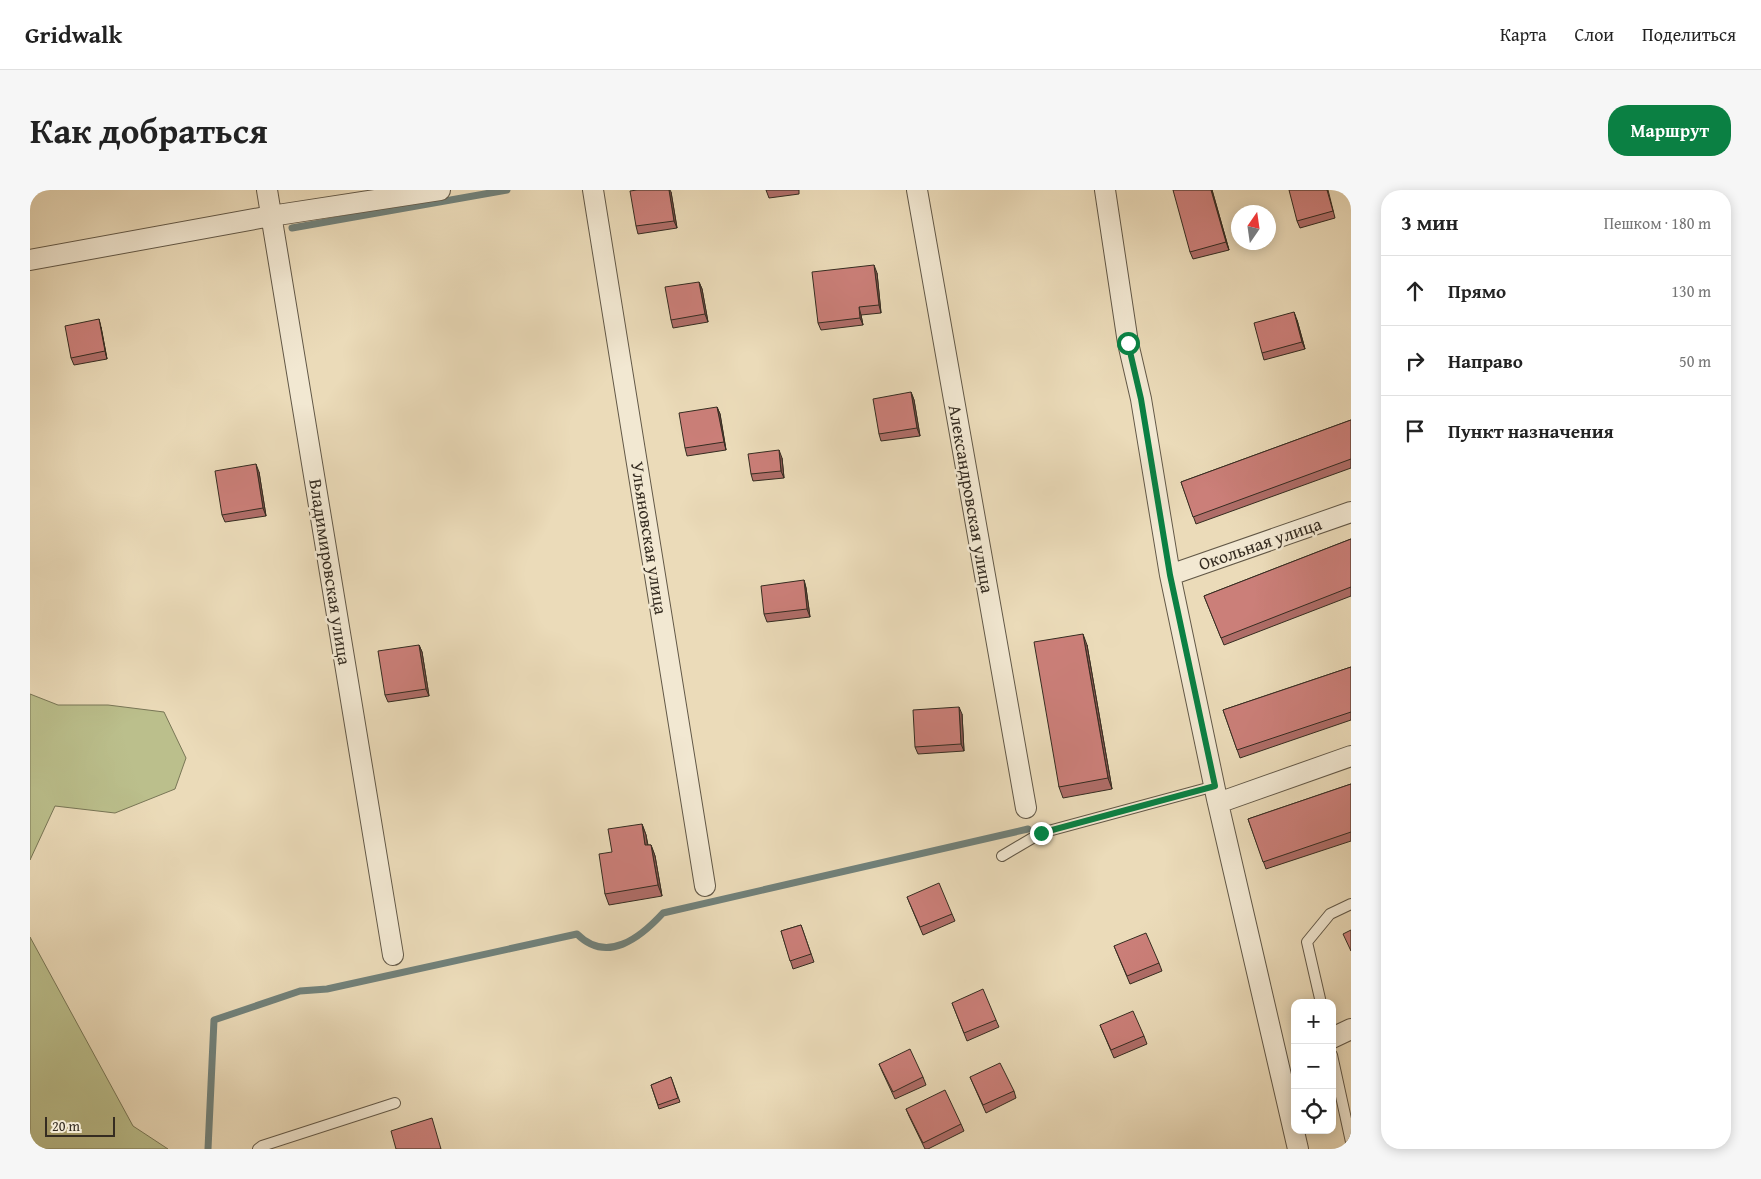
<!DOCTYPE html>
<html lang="ru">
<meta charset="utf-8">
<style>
:root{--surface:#fff;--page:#f6f6f6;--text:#222;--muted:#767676;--line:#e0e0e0;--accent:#0b8043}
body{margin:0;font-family:"Gentium Book Plus",serif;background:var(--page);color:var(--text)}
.controls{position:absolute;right:15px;bottom:15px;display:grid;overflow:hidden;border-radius:10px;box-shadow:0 2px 12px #0003}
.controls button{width:45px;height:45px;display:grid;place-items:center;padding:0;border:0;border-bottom:1px solid var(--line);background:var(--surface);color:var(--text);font:25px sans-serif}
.compass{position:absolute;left:1201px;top:15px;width:45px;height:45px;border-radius:50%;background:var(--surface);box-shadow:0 2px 12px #0003;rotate:13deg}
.scale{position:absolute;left:15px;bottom:12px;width:70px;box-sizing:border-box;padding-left:5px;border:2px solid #352c21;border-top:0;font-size:14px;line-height:18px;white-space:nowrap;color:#352c21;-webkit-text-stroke:4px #f2e8d2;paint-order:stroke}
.stop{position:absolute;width:15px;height:15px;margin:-11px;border:4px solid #0b8043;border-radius:50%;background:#fff}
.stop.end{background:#0b8043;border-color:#fff;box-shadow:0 1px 5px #0008}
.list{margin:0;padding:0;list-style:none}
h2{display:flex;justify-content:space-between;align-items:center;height:65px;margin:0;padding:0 20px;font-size:21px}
h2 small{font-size:16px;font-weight:400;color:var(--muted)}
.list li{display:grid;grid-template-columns:32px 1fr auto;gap:15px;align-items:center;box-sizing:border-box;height:70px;padding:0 20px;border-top:1px solid var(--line)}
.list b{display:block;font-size:19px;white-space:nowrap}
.list em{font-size:16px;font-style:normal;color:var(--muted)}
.icon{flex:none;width:28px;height:28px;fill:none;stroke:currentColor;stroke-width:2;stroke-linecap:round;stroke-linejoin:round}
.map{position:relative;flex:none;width:1321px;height:959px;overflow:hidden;border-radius:20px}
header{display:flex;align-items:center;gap:30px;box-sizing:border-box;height:70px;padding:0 25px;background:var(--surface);border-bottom:1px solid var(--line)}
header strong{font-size:24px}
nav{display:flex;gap:28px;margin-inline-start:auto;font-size:18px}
.intro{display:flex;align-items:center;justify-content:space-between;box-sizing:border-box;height:120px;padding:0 30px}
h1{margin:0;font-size:35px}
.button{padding:12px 22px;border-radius:20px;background:var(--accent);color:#fff;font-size:18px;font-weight:700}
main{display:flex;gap:30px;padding:0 30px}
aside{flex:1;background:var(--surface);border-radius:20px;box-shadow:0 2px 12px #0003}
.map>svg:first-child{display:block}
</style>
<header>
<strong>Gridwalk</strong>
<nav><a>Карта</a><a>Слои</a><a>Поделиться</a></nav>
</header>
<div class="intro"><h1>Как добраться</h1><a class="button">Маршрут</a></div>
<main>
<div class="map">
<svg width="1321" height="959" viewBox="0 0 1321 959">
<rect width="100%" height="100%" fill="#ebdbb9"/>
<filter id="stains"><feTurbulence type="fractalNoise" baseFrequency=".004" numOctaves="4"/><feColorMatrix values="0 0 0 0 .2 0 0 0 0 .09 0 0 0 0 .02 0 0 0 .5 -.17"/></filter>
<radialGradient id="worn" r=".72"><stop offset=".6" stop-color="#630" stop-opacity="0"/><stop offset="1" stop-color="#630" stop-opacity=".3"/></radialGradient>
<!-- green -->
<path fill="#bbbf8c" stroke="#787656" d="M0,504l28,11h50l56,7 22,46 -11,31 -60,24 -60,-7 -25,54z
M0,747l103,189 35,23h-138z"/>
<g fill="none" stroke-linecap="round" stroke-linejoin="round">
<!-- stream -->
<path stroke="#71817a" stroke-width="7" d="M262,38l215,-38
M178,959l6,-129 86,-29 27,-2 250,-55c30,30 63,4 86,-21l365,-84"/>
<defs>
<path id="lane" d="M972,666l39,-23 174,-47
M1291,813l-14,-61 23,-28 21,-10
M1302,865l19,87
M228,959l4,-3 133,-43"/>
<path id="street" d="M237,0l126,765
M563,0l112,696
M887,0l109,618
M1075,0l23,153 13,56 29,176 47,224 81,350
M0,70l241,-44 169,-26
M1140,385l181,-63
M1188,613l133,-47
M1302,848l19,-9"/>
</defs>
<!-- lane casing -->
<use href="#lane" stroke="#625847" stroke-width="12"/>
<!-- street casing -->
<use href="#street" stroke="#625847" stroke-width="22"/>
<!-- lane -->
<use href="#lane" stroke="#f2e8d2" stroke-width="10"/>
<!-- street -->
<use href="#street" stroke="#f2e8d2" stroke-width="20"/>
</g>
<!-- wall -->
<path fill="#af6d68" stroke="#352c21" d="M736,0h33v4l-30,4z
M1182,0l17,60 -36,9 -3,-7z
M1298,0l7,28 -35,10 -3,-7z
M641,2l6,36 -39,6 -2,-8z
M847,83l4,40 -20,2 2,10 -42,5 -3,-7z
M669,92l3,7 6,33 -35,6 -2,-8z
M1267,130l8,29 -41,11 -2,-7z
M71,137l6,32 -33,6 -3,-7z
M881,202l3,8 6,36 -39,5 -2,-7z
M687,217l3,7 6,36 -39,6 -2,-8z
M1321,230v48l-155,56 -15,-42z
M752,268l2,20 -31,3 -2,-7z
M229,282l7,44 -41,6 -3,-7z
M1321,349v57l-127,49 -20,-49z
M774,390l2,8 4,29 -43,5 -3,-8z
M389,455l3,7 7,44 -41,6 -3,-7z
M1057,455l25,144 -49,9 -4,-11z
M1321,477v53l-111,38 -17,-48z
M932,524l2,37 -46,3 -3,-7z
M1321,594v57l-85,28 -18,-50z
M612,634l4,11 2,10h3l4,11 7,40 -53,9 -4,-11 7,-42z
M877,707l45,17 3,7 -32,14z
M771,735l13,37 -21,7 -12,-38z
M1084,756l45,17 3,8 -32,13z
M922,813l44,17 3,7 -32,14z
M1070,835l44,11 3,8 -33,14z
M849,874l44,13 3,8 -31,14 -13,-28z
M641,887l9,25 -21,7 -8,-24z
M940,887l44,14 2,7 -30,15z
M876,919l55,15 3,7 -36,18h-3l-16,-33z"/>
<!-- shaded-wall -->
<path fill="#8e5955" stroke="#352c21" d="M639,0h1l1,2 6,36 -3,-7z
M1181,0h1l17,60 -3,-8z
M844,75l3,8 4,40 -2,-8z
M669,92l3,7 6,33 -3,-8z
M829,117l2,8 2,10 -3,-7z
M1264,122l3,8 8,29 -3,-7z
M69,129l2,8 6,32 -2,-8z
M881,202l3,8 6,36 -3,-8z
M687,217l3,7 6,36 -2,-8z
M749,260l3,8 2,20 -3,-7z
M226,274l3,8 7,44 -3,-8z
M774,390l2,8 4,29 -3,-8z
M1053,444l4,11 25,144 -4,-11z
M389,455l3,7 7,44 -3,-7z
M929,517l3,7 2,37 -3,-7z
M612,634l4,11 3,21 -4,-11z
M621,655l4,11 7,40 -4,-11z"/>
<!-- building -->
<path fill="#cb7f79" stroke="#352c21" d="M607,0h32l5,31 -38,5 -6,-35z
M1143,0h38l15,52 -36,10z
M1259,0h38l6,21 -36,10z
M844,75l5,40 -20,2 1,11 -42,5 -6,-51z
M669,92l6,32 -34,6 -6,-33z
M1264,122l8,30 -40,11 -8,-30z
M69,129l6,32 -34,7 -6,-32z
M881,202l6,36 -38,6 -6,-35z
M687,217l7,35 -39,6 -6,-35z
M1321,230v39l-158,58 -12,-35z
M749,260l2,21 -30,3 -3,-20z
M226,274l7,44 -41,7 -7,-44z
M1321,349v48l-130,51 -17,-42z
M774,390l3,29 -43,5 -3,-28z
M1053,444l25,144 -49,9 -25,-145z
M389,455l7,44 -41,6 -7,-44z
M1321,477v45l-114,38 -14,-40z
M929,517l2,37 -46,3 -2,-37z
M1321,594v48l-88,30 -15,-43z
M612,634l3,21h6l7,40 -53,9 -6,-40 13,-2 -4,-23z
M909,693l13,31 -32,13 -13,-30z
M771,735l10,29 -21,7 -9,-30z
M1321,740v21l-8,-17z
M1116,743l13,30 -32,13 -13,-30z
M953,799l13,31 -32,13 -12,-30z
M1103,821l11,25 -33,14 -11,-25z
M880,859l13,28 -30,15 -14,-28z
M970,873l14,28 -31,14 -13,-28z
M641,887l7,21 -20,7 -7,-20z
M915,900l16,34 -38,19 -17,-34z
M402,928l9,31h-45l-5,-18z"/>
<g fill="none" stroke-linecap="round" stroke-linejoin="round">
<!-- route -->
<path stroke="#0b8043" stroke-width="6" d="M1011,643l174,-47 -45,-211 -29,-176 -13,-56"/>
</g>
<g text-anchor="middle" stroke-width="5" stroke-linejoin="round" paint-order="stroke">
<!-- street labels -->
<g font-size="18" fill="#352c21" stroke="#f2e8d2">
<text transform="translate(941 309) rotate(80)" y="6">Александровская улица</text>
<text transform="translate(619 348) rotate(81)" y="6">Ульяновская улица</text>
<text transform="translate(1230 354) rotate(-19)" y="6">Окольная улица</text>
<text transform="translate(300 382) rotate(81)" y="6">Владимировская улица</text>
</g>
</g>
<rect width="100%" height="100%" filter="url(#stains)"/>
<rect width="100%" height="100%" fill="url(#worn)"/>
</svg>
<div class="controls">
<button>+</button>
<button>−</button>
<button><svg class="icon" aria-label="locate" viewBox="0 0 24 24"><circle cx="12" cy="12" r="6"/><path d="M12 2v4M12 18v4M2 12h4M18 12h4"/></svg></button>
</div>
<svg class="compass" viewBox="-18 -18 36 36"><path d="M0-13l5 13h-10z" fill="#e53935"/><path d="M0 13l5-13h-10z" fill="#767676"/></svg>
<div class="scale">20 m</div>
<div class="stop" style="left:1098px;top:153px"></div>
<div class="stop end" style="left:1011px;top:643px"></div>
</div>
<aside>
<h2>3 мин<small>Пешком · 180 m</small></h2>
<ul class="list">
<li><svg class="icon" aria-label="ahead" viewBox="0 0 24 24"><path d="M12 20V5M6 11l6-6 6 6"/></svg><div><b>Прямо</b></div><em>130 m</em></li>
<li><svg class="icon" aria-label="right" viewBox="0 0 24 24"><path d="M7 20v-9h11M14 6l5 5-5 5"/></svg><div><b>Направо</b></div><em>50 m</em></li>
<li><svg class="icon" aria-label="arrive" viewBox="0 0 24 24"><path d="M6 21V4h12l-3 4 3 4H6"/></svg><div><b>Пункт назначения</b></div></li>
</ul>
</aside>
</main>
